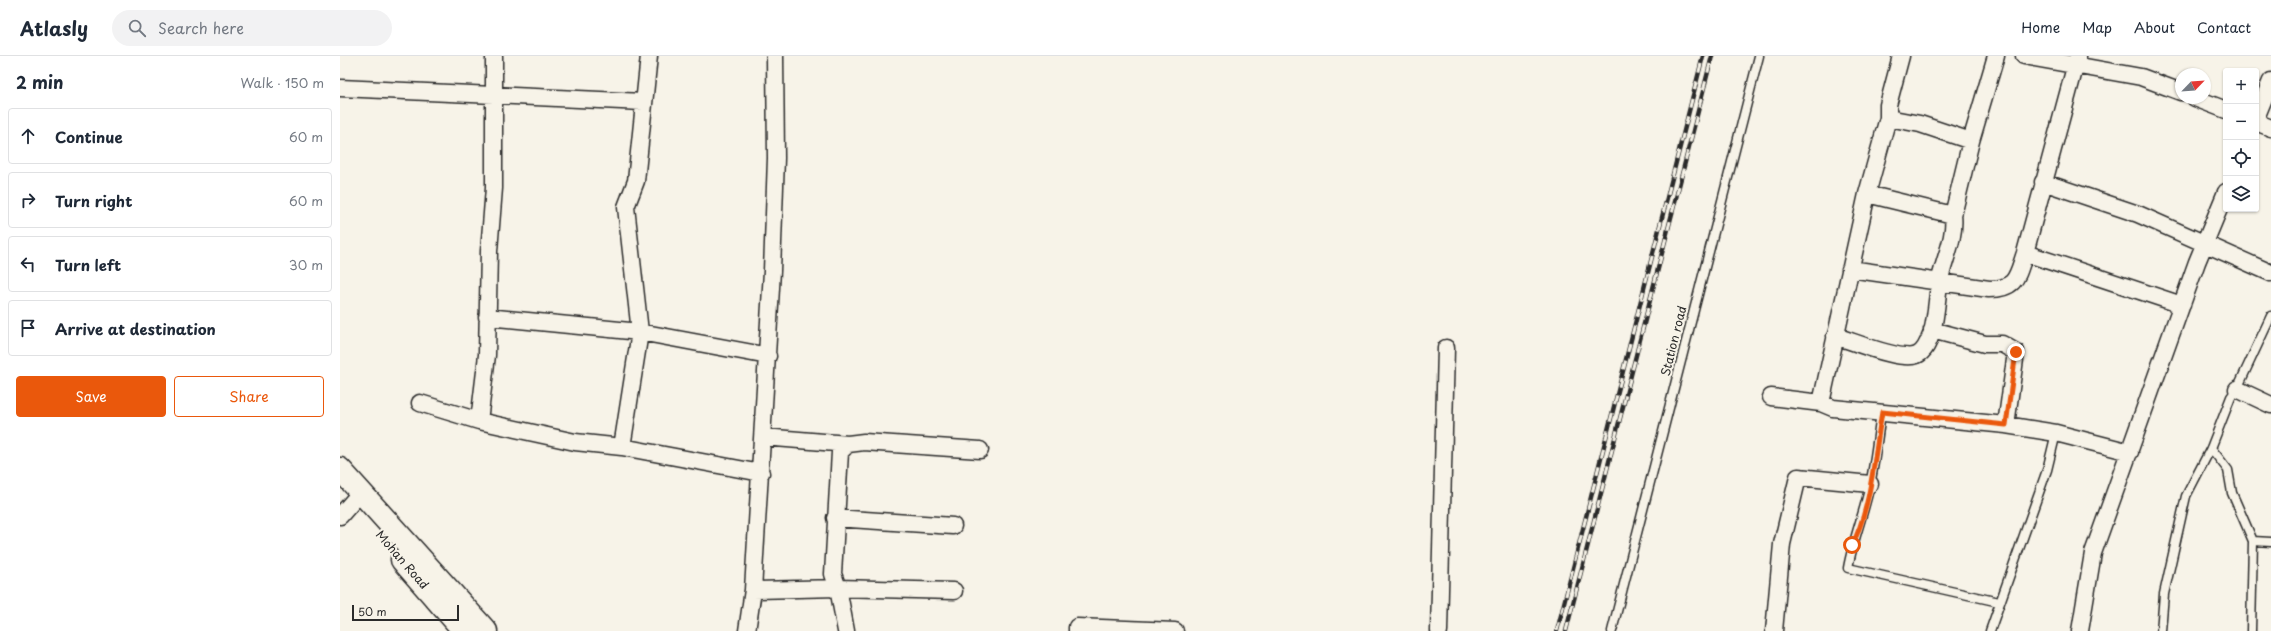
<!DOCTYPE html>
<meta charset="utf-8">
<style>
:root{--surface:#fff;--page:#f2f2f3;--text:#1f2937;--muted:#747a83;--line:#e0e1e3;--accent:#ea580c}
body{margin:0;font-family:"Playpen Sans",sans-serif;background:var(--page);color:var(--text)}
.controls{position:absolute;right:12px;top:12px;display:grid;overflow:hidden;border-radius:4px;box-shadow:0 1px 3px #0004}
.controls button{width:36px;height:36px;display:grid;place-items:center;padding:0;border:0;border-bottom:1px solid var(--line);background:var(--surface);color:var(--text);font:20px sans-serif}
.compass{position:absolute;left:1835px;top:12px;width:36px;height:36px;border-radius:50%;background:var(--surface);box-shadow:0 1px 3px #0004;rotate:65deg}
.scale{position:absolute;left:12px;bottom:10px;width:107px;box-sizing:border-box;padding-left:4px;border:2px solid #2b2b2b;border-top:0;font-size:11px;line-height:14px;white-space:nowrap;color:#2b2b2b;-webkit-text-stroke:3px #f7f3e8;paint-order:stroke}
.stop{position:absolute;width:12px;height:12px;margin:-9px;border:3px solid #ea580c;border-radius:50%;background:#fff}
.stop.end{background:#ea580c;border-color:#fff;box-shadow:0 1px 4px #0008}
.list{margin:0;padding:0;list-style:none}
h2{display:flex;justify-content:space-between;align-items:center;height:52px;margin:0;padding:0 16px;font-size:17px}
h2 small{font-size:13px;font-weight:400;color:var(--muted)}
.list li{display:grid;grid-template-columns:26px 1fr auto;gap:12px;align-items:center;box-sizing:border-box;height:56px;margin:0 8px 8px;padding:0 8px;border:1px solid var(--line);border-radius:4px}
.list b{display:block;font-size:15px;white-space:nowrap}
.list em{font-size:13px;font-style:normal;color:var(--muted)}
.actions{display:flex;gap:8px;padding:12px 16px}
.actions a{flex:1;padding:9px 0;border:1px solid var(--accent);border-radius:4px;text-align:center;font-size:14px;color:var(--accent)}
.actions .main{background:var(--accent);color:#fff}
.icon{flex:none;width:22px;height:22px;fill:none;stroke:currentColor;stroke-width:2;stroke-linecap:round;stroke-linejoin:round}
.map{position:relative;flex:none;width:1931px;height:575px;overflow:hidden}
header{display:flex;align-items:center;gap:24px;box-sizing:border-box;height:56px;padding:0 20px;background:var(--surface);border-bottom:1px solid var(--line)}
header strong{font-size:19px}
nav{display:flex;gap:22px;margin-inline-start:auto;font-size:14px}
.search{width:280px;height:36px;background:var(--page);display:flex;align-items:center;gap:10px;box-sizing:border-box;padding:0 14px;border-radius:22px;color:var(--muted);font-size:15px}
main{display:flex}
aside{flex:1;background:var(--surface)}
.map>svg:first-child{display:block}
</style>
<header>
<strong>Atlasly</strong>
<div class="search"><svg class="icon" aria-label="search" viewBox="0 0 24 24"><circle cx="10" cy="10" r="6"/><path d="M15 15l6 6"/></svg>Search here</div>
<nav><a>Home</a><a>Map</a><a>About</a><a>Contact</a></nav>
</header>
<main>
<aside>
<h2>2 min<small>Walk · 150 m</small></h2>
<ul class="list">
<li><svg class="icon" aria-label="ahead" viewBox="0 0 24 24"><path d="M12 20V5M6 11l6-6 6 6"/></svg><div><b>Continue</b></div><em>60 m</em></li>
<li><svg class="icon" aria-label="right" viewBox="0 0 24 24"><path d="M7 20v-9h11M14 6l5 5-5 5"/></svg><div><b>Turn right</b></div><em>60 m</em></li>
<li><svg class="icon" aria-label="left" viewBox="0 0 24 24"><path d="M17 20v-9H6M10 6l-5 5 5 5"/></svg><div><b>Turn left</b></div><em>30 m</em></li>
<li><svg class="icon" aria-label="arrive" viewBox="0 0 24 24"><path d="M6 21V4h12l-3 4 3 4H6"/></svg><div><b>Arrive at destination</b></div></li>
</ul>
<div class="actions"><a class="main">Save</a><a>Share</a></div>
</aside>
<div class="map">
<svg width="1931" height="575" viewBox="0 0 1931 575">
<rect width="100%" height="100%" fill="#f7f3e8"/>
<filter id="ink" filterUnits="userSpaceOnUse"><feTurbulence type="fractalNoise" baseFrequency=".025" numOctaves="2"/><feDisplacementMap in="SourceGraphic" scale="8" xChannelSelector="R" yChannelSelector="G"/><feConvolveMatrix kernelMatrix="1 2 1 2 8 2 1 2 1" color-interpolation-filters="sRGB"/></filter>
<g filter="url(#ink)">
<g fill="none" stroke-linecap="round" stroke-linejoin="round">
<defs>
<path id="lane" d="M1541,356c-3,24 -6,49 -11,73 -6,28 -17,55 -22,83l151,34
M1871,392l17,22 4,23 21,48 18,1
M1272,575l147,-575
M1650,575l57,-161 9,-37
M1821,575l3,-37 22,-98 25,-48 20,-51 6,-8 34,-73
M1911,575l2,-90"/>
<path id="street" d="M154,0v132l-5,63 -2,104 -8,66 96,21 47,5 139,26
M1561,0l-13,49v13l-21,76 -46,209 12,5 173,17 50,8 74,19
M1684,0l117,21 40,15
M0,32l303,14
M1855,42l31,12
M1548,62l32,6 51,17
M1916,62l15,-37
M1916,66l15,6
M1703,126l95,32 133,59
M1527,138l86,21
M1685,197l157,52
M1510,213l139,20c28,0 28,-13 36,-36l53,-197
M147,261l153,15 128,24
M1592,274l53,14h17l14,8 -10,73
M1495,280c18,5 66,26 82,19 9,-4 12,-15 15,-23 4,-15 5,-33 7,-48 4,-23 17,-46 14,-69l18,-74 25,-85
M1897,333l34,16
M1431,341l50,6
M80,347l59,18
M423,381l85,7
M282,391l18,-115 -14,-125 10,-26 13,-125
M0,460l21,-24
M495,462l118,8
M413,534l85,-2 116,3
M407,575l6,-41 19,-319 4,-113 -1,-102
M506,575l-8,-43 -5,-14 7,-122 8,-8 16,-2 116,8
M737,575v-4l98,4
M1099,575l7,-283
M1434,575l8,-87 16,-67 72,7
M1740,575l13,-78 104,-291 29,-70"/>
<path id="primary" d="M0,413l146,162
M62,504l62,71"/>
</defs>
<!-- lane casing -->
<use href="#lane" stroke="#2b2b2b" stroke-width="11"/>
<!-- street casing -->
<use href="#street" stroke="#2b2b2b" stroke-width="19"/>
<!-- primary casing -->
<use href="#primary" stroke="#2b2b2b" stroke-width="25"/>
<!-- lane -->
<use href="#lane" stroke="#f7f3e8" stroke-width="8"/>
<!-- street -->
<use href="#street" stroke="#f7f3e8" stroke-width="16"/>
<!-- primary -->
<use href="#primary" stroke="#f7f3e8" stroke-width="22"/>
<defs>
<path id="rail" d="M1217,575l146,-575
M1226,575l146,-575"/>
</defs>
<!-- rail casing -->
<use href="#rail" stroke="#2b2b2b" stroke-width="4.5"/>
<!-- rail -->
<use href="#rail" stroke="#f7f3e8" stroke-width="3" stroke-dasharray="9" stroke-linecap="butt"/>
</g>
</g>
<g fill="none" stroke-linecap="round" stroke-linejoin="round" filter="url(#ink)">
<!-- route -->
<path stroke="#ea580c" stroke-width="5" d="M1512,489c19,-35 23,-94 30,-133l124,13 10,-73"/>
</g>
<g text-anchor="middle" stroke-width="4" stroke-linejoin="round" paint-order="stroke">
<!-- street labels -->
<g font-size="12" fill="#2b2b2b" stroke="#f7f3e8">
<text transform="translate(1334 285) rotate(-76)" y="4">Station road</text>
<text transform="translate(62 504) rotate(49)" y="4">Mohan Road</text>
</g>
</g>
</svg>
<div class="controls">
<button>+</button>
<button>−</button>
<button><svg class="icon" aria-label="locate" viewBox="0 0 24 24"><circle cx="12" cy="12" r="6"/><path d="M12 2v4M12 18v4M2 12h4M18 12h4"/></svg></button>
<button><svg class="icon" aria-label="layers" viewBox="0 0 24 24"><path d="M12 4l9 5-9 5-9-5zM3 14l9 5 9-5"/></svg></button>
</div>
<svg class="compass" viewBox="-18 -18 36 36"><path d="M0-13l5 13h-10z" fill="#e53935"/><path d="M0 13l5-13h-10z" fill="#747a83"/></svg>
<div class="scale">50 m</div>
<div class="stop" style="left:1512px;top:489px"></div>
<div class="stop end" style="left:1676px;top:296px"></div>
</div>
</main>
